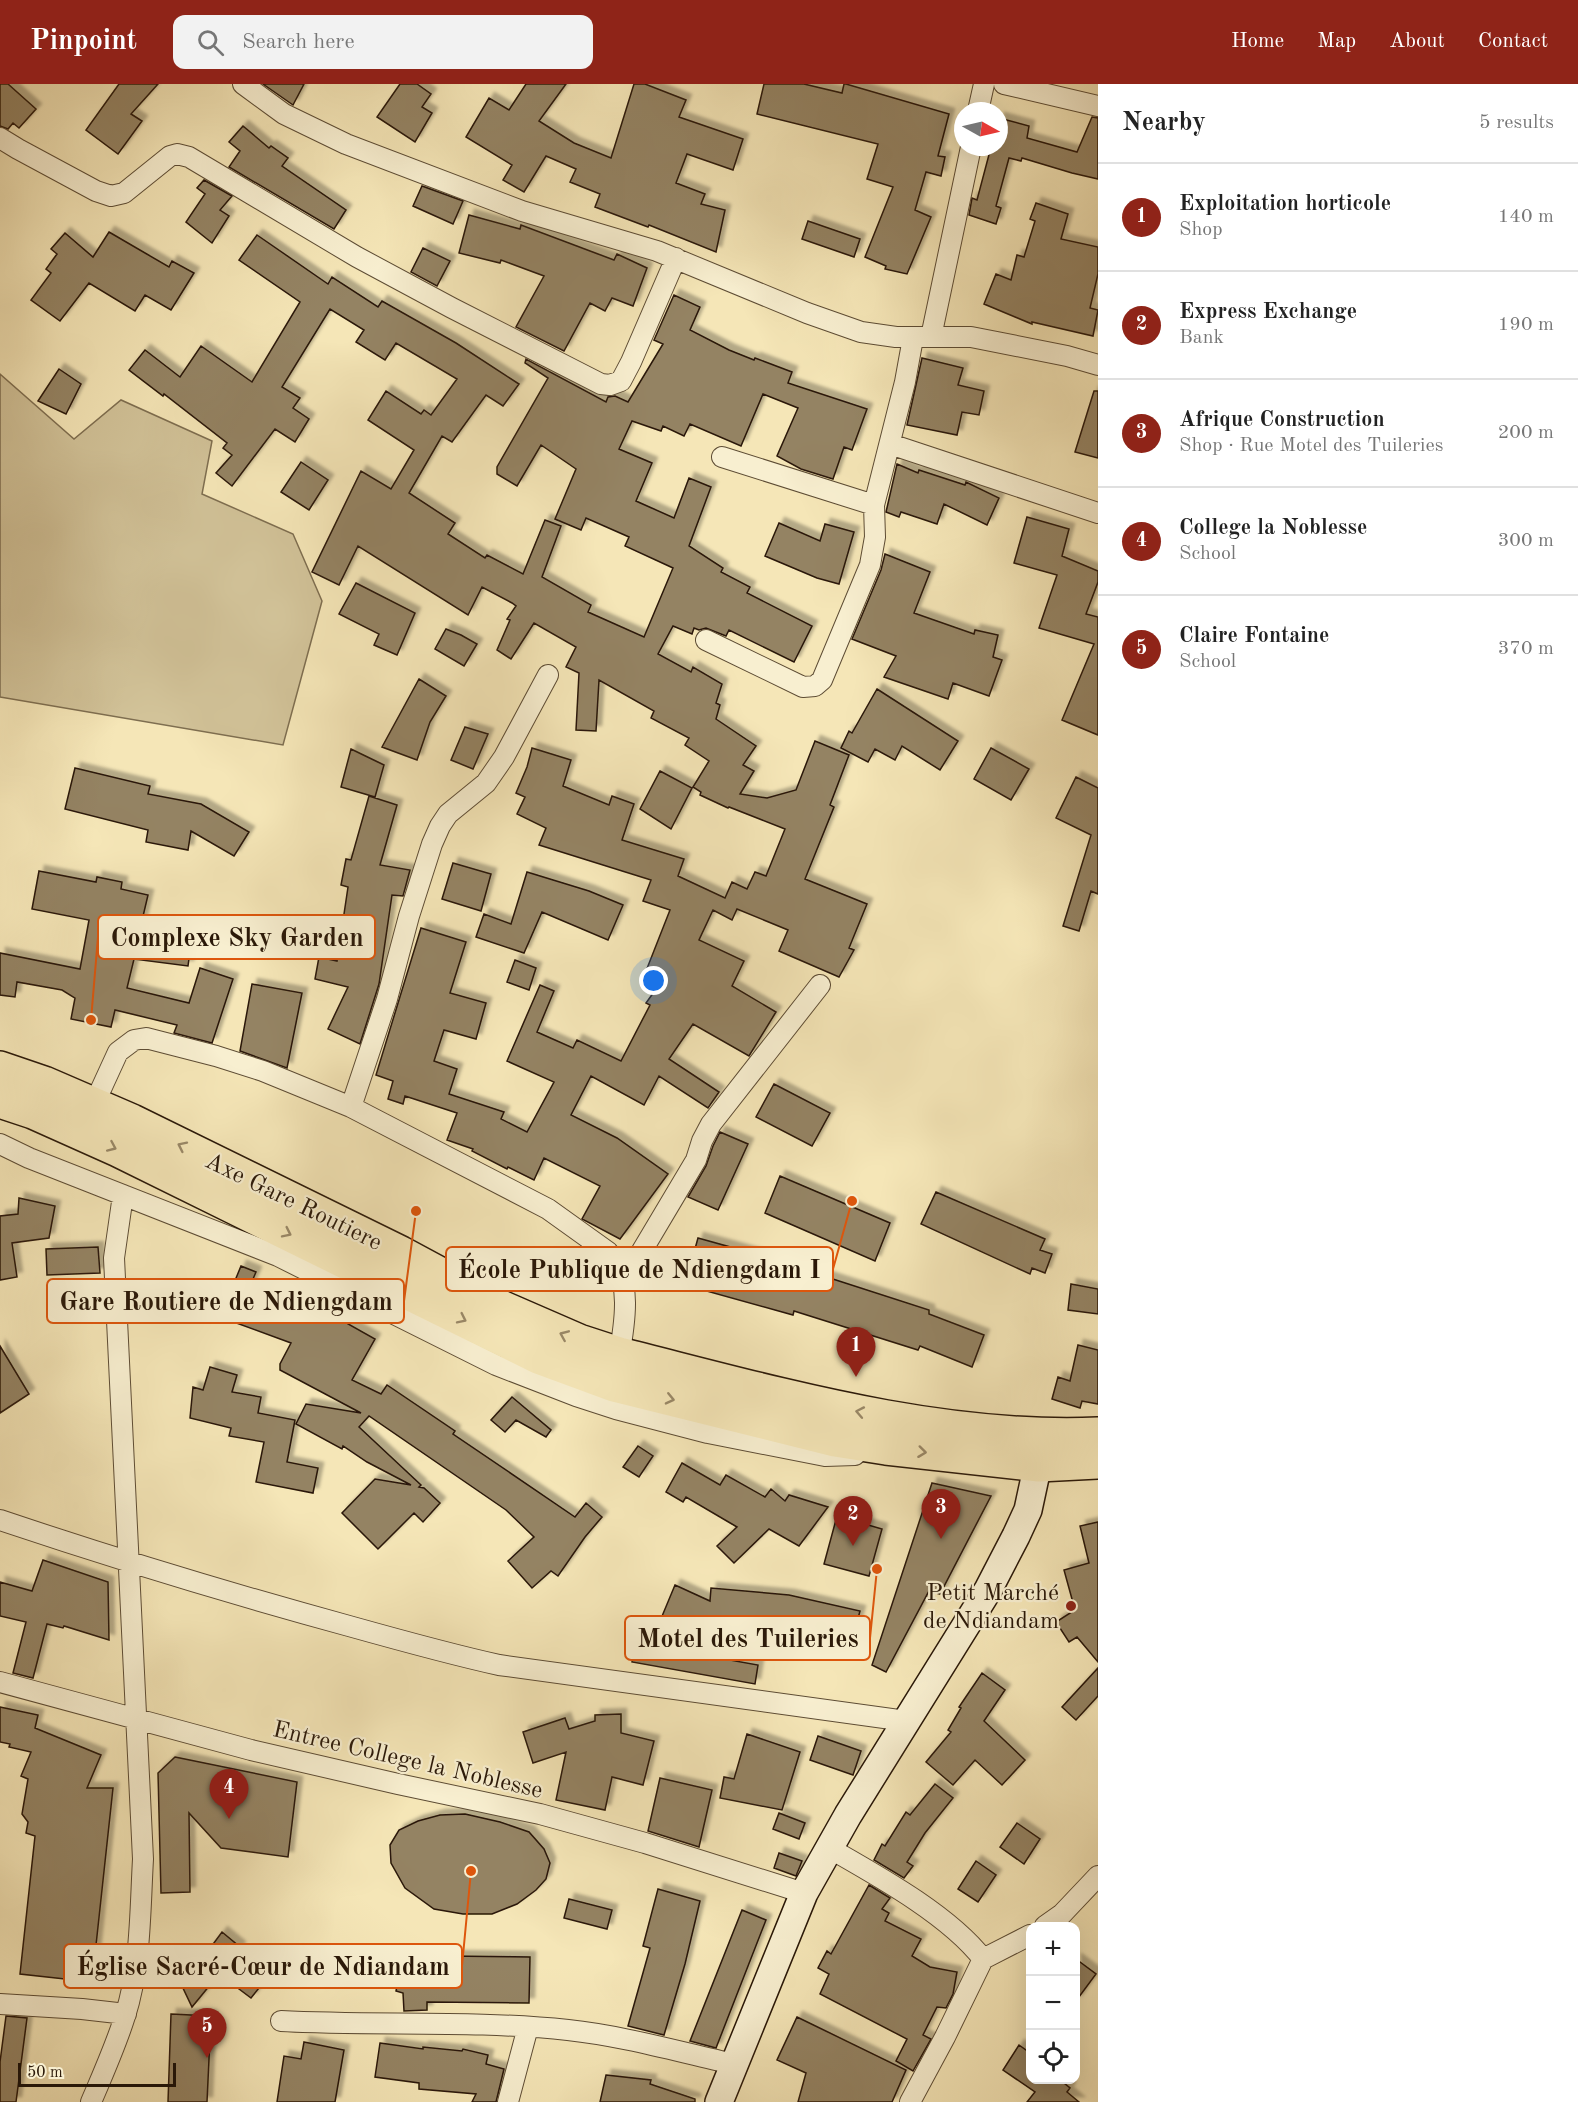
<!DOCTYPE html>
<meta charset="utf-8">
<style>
:root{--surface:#fff;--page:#f2f2f2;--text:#222;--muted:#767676;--line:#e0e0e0;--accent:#8f2418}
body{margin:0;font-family:"Old Standard TT",serif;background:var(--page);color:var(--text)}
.controls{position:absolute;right:18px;bottom:18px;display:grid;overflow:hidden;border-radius:12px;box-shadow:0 6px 24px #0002}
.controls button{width:54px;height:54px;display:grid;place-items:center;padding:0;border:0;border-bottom:2px solid var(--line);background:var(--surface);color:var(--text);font:30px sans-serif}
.compass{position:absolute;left:954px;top:18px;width:54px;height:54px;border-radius:50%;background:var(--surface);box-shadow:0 6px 24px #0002;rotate:98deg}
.scale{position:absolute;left:18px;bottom:15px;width:158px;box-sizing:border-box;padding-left:6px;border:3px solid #2a1808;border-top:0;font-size:16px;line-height:21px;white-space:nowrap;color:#2a1808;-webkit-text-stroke:4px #f8efd0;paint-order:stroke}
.you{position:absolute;left:654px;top:897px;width:21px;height:21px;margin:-15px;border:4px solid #fff;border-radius:50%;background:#1a73e8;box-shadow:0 0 0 9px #1a73e833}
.badge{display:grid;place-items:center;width:39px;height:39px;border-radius:50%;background:var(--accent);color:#fff;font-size:20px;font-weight:700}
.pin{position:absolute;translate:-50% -50px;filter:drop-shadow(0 2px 3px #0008)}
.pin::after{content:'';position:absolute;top:32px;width:21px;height:18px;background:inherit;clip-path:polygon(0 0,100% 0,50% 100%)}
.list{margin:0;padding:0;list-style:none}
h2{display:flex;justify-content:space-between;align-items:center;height:78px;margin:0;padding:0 24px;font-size:26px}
h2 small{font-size:20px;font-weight:400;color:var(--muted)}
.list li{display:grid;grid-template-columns:39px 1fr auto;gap:18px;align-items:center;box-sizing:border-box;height:108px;padding:0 24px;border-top:2px solid var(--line)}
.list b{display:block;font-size:22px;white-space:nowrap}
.list p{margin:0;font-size:20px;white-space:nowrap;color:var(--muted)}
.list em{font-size:20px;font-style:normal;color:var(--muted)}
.icon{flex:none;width:33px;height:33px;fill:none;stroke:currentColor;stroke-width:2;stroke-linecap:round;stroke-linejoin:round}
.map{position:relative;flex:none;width:1098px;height:2018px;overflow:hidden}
header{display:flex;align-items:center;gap:36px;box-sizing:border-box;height:84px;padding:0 30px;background:var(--accent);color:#fff}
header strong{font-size:28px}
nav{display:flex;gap:33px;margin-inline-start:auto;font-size:21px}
.search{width:420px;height:54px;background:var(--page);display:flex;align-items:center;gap:15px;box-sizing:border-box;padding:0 21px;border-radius:12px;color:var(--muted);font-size:22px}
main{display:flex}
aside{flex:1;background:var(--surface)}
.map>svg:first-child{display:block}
</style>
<header>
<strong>Pinpoint</strong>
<div class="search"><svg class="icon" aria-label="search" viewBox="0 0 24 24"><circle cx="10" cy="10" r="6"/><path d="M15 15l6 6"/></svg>Search here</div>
<nav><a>Home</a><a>Map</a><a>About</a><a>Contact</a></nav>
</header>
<main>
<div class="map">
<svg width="1098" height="2018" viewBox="0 0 1098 2018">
<defs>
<filter id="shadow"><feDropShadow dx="5.5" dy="-5.5" stdDeviation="1.5" flood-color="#0004"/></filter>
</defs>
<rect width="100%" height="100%" fill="#f5e6b7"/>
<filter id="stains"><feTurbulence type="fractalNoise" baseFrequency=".00333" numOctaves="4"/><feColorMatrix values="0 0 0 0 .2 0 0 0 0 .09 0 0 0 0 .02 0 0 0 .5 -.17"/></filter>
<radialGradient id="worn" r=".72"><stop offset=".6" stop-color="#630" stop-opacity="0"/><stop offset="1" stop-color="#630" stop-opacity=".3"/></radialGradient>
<!-- green -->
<path fill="#d2c399" stroke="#7e6e50" stroke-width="1.5" d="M0,290l74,65 47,-39 91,41 -10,53 91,40 29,67 -39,144 -283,-48z"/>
<!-- building -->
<path fill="#948363" stroke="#2a1808" stroke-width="1.5" filter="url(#shadow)" d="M0,0h8l28,25 -17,19 -6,-5 -5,6 -8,-3z
M119,0h39l-27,30 11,7 -24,33 -32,-24z
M263,0h41l-11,21z
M400,0h17l14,10 -9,13 10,6 -17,29 -38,-25z
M526,0h40l-27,37 35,22 37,15 23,-74h11l41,16 -7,17 64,22 -10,31 -46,-16 -11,29 29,11 -4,10 24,6 -9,42 -67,-27 -1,2 -53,-20 5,-13 -30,-12 6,-13 -30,-13 -22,36 -21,-12 9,-15 -46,-28 23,-39 20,12z
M764,0h40l38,9 2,-9h2l103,30 -11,42 7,1 -4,19 -15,-4 -11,38 16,7 -24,57 -22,-5 1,-3 -21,-9 28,-70 -26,-8 11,-35 -121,-30z
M1092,33l6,1v61l-26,-6 -50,-15 -1,3 -12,-3 -13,48 5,2 -5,16 -27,-9 3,-17 5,2 14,-53h8v-29l30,8 -2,12 50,14z
M243,42l26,22 2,-2 17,12 -6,8 64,44 -12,19 -105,-62 11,-16 -11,-9z
M204,96l28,16 -12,14 9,6 -17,27 -26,-21 19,-28 -8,-6z
M422,102l41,15 -10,23 -40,-18z
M1036,119l32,11 -7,25 37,8v27l-8,34 8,2 -5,26 -61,-14v2l-48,-20 12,-30 15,6 6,-25 7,2 11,-36 -5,-2z
M469,131l51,14 1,-4 93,35 3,-6 30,14 -14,38 -21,-8 -7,13 -15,-8 -26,48 -48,-24 28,-51 -43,-16 -1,3 -41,-10z
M808,137l52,18 -6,18 -52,-18z
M109,148l60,35 3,-6 22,12 -23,37 -26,-15 -10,16 -46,-28 -29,38 -29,-21 20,-27 -5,-4 11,-15 -6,-5 14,-16 28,24z
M257,151l71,49 4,-7 46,30 4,-6 74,42 63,41 -16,22 -17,-11 -34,47 -10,-6 -33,57 46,30 -7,11 37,24 2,-3 36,19 22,-54 16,6 -19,51 49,28 -3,7 56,25 29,-69 -48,-22 4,-9 -43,-19 -5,12 -26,-11 21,-50 -35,-24 -24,41 -20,-12v-7l51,-89 -23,-15 1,-4 80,43 2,-5 7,-1 13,6 35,-58 -9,-4 20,-45 26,12 -10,23 39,20 25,10 1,-2 37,14 -4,11 79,26 -15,41 -8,-3 -11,32 -32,-10 -24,-13 21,-48 -35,-14 -22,52 -51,-22 -6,12 -21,-10 -2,5 -29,-10 -13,28 33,14 -16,38 38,17 15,-40 22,9 -22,59 34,22 -2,4 29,15 -3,6 65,33 -18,36 -65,-32 -3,6 -20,-8 -7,2 -5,-2 -2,6 -19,-8 -15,28 33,18 2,-5 29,17 -6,19 4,2 -4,14 40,27 -13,19 11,6 -14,23 27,4 29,-8 19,-49 34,14 -19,50 4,2 -29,72 62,25 -18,44 5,2 -15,27 -60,-26 9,-21 -51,-21 -5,11 -19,-10 -14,30 45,21 -12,25 44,26 -27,44 -56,-32 -24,35 50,33 -11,16 -49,-32 -15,29 -53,-29 -20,39 46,23 51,36 -48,65 -38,-20 18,-33 -56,-28 -10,22 -26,-13 -1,2 -35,-18 1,-2 -26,-9 10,-27 -52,-17 -2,8 -15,-5 5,-18 -17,-6 45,-147 45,14 -16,51 36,10 -10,36 -32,-9 -10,31 23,8 -8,25 55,18 -3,7 26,13 27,-50 -47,-21 33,-76 14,6 -17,41 36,16 4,-8 44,21 29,-56 -4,-2 18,-25 -18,-7 24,-61 -27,-9 8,-21 -112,-35 7,-17 -29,-14 8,-17 -9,-4 11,-26 5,-19 39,12 -8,26 46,19 3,-9 22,8 -12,36 62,19 -6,17 47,22 7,-16 15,7 8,-17 11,4 19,-47 -56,-22 -1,1 -28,-13 1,-3 -8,-5 16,-26 -24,-16 4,-7 -38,-20 3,-7 -55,-31 -3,51 -20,-1 3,-57 -13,-6 10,-20 -42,-24 -23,36 -14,-9 13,-30 -3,-1 9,-13 -4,-3 -30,-16 -14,28 -110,-69 -19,39 -27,-13 49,-101 30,18 23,-39 -46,-30 18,-29 35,23 3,-4 7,5 26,-36 -61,-36 -11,17 -29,-18 8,-12 -34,-21 -48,78 18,11 -7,10 16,11 -14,23 -20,-13 -43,57 -16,-13 16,-18 -9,-7 4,-5 -63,-49 -1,2 -34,-26 16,-20 35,27 21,-31 51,36 48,-80 -61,-42z
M423,164l27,13 -13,25 -26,-14z
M922,274l41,10 -5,17 26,6 -5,24 -17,-3 -5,23 -50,-10z
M59,285l22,15 -15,30 -28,-13z
M1094,307h4v67l-23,-6z
M301,378l27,18 -19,30 -28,-18z
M897,380l21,9 1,-3 46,15 1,-3 33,16 -12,27 -43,-21 -7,20 -36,-12 -2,5 -13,-5z
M1027,433l42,12 -7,27 36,15v11l-12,32 12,3v118l-36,-15 32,-76 -55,-16 18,-53 -43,-12z
M779,439l41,18 5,-17 29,8 -15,52 -22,-6 -52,-22z
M885,470l45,18 -16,41 60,21 1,-4 23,5 -5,22 9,3 -13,36 -36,-13 -5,16 -64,-22 12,-21 -44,-17 29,-69z
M356,499l59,30 -18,42 -23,-10 5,-11 -40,-20z
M446,545l15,6 16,9 -13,22 -29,-17z
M419,595l27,17 -16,26 -13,38 -35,-13z
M877,605l81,52 -18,29 -38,-24 -7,14 -20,-11 -7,13 -27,-14 8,-17 3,2z
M465,643l23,7 -15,35 -22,-9z
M991,664l38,21 -18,31 -37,-21z
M351,665l33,16 -9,32 -34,-10z
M75,684l75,18 -2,8 53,10 48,28 -15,24 -43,-25 -3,19 -42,-8 2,-12 -83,-21z
M660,687l32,17 -21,41 -31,-20z
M1076,693l22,11v106l-7,-3 -12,40 -16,-5 28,-91 -35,-17z
M369,712l28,9 -17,60 30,5 -7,26 -11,-1 -13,89 -19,60 -32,-15 20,-42 -33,-8 4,-22 18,4 11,-74 -7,-2 5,-26 5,1z
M453,779l38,11 -10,37 -39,-12z
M39,787l57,11 1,-5 25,5 -1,7 27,6 -8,34 52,7 -4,30 -54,-7 -7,29 62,15 11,-35 33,11 -21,64 -38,-10 3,-8 -62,-15 -4,17 -40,-8 4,-21 -13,-8 -45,-8 -2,15 -15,-2v-42l80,16 9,-49 -57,-11z
M527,788l62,19 34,14 -15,35 -66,-28 -18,41 -48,-16 8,-23 27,10z
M515,876l21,8 -7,22 -22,-8z
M252,900l50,9 -15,75 -47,-17z
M774,1000l56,29 -18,33 -56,-29z
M720,1048l28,12 -30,66 -30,-13 18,-31 7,-20z
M780,1092l110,47 -15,38 -110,-48z
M936,1108l109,47 -5,11 12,4 -7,19 -13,-5 -2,6 -109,-50z
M19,1114l36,8 -6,32 -37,5 5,34 -17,3v-64l18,-2z
M698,1154l108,30 -1,2 124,40v4l55,21 -12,32 -52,-21 -2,4 -124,-39 -1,4 -108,-30z
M98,1163l2,26 -53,2 -1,-26z
M241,1182l15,6 -9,21 51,19 6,-12 38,18 -1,2 34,19 -23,41 29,14 6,-9 68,46 -2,3 122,83 11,-14 16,14 -17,20 -27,39 -7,-5 -19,17 -24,-27 26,-24 -28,-27 -137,-94 -10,11 62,58 -2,2 5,1 16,15 -17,19 -9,-9 -36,36 -36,-36 33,-34 36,6 -44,-23 -24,-16 -1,3 -46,-25 10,-20 55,9 -81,-43v-6l11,-21 -71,-26z
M1071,1200l27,5v25l-30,-4z
M1078,1261l20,5v54l-16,-3 -2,7 -28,-9 6,-22 12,4z
M0,1262l29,48 -29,19z
M210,1283l27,8 -5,17 29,5 -3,16 37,7 -8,42 31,6 -5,25 -57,-11 8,-40 -35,-6 2,-8 -41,-10 3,-31 10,3z
M512,1313l39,33 -5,7 -30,-17 -11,12 -14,-12z
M638,1362l15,10 -14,21 -16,-10z
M682,1379l38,22 6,-10 39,22 6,-8 14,12 4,-6 39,12 -29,39 -30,-17 -35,34 -17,-17 20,-19 -51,-30 -3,5 -17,-10z
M932,1399l59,13 -51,98 -11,-3 -43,81 -14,-7z
M837,1432l45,13 -13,47 -45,-12z
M1098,1438v140l-21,-25 -8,5 -13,-20 19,-12 -11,-40 25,-7 -9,-37z
M43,1476l65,22 1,58 -45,-14 -1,2 -16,-4 -14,54 -20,-5 13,-51 -26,-6v-34l32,9z
M675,1501l35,16 1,-13 78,7 71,16 -11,41 -68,-12 1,-6 -122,-13z
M635,1559l123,22 -3,19 -123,-22z
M1098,1584v28l-22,24 -14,-13z
M982,1589l23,17 -21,31 41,39 -23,25 -27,-25 -22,25 -27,-23 25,-30 -3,-2 13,-22 -2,-1z
M0,1623l38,8 -3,13 66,27 -14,33h26l-21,194 -72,-8 15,-138 -9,-3 2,-11 -6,-8 6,-35 -7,-3 10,-24 -22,-5 1,-3 -10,-2z
M621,1630v19l33,8 -11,44 -31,-8 -7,33 -49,-10 10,-48 -33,11 -10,-31 42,-14 4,11 26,-8v-6z
M747,1650l53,18 -18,58 -62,-12 4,-21 10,2z
M818,1652l43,15 -8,24 -43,-15z
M175,1673l122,25 -9,75 -67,-9 -32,-35 1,79 -29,1 -3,-120z
M660,1694l52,12 -13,57 -51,-16z
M935,1700l18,14 -28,35 -18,29 6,4 -9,12 -30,-18 8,-16 3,2 21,-34 4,3z
M779,1729l26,10 -6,16 -26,-10z
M465,1730l35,8 29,10 15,17 6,14 -4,16 -10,11 -19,14 -25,10h-29l-29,-5 -29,-21 -14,-25 -1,-18 9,-15 19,-9 22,-6z
M1017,1739l23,16 -16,25 -24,-17z
M779,1769l23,8 -6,15 -22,-8z
M976,1777l20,14 -18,27 -20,-13z
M869,1801l21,13 -8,11 7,4 -4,8 36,18 -9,17 18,11 27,5 -4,22 -7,14 -9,-1 -14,28 8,4 -18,32 -17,-10 11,-22 -87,-45 9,-20 -11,-6 9,-17 4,3z
M658,1805l42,12 -15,63 -21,71 -36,-9 22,-78 -7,-2z
M569,1815l43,11 -5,19 -43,-11z
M742,1826l24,10 -50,128 -26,-7z
M222,1848l18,15 -5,7 32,24 -16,20 -32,-24 -27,33 -10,-21z
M446,1872l84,1 -1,46 -102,-1v8l-23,1 -1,-18 -7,-2 7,-34 43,8z
M1076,1875l20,15 -20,27z
M171,1930l40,2 -4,86h-39z
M6,1932l21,2 -11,84h-16v-40z
M797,1933l109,53 -14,32h-94l8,-29 -29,-13z
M304,1958l40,8 -9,52h-58l7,-46 17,3z
M380,1959l43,6v-2l39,4 1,-2 25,6 -2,9 18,5 -8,33h-24l4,-8 -57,-5v-6l-44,-6z
M1019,1961l11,8v26h29l11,9 -3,4 12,10h-52l8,-10 -32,-22z
M606,1991l45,5 -1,4 45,15v3h-95z"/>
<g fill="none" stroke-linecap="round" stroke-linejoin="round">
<defs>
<path id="street" d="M243,0l41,30 62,30 176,67 135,40 150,62 54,19 35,5h75l96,19 31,9
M1004,0l94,22
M978,27l6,-27
M0,54l18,11 78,42 15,5 13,-3 46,-37 7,-2 12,3 168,100 95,51 149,76 9,1 11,-4 10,-19 45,-104
M931,253l40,-190
M890,360l208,69
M722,373l152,48
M706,556l97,47 12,-1 7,-6 48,-115 5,-28 -1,-32 31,-123 8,-44
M351,1023l36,-108 22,-83 23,-72 8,-18 8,-12 38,-31 18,-26 44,-82
M90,1029l28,-61 16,-12 12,-2 70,18 47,15 88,36 197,102 60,43c26,28 16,76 10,110
M0,1060l29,14 249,98 218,109 80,31 40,13 92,24 117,23 30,-1
M624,1197l72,-121 6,-19 9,-17 109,-139
M0,1436c116,39 232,74 349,106 50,14 100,28 150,39l407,56
M0,1598l251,68 147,34 142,30 105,29 159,50
M829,1764c49,28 120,67 154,111
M1045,1842l17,-12 36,-38
M0,1920l82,5 44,5
M281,1937c95,5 192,-1 287,9 56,6 111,22 166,34
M91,2018c12,-28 25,-57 34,-86 16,-50 15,-105 18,-157l-29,-601 9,-63
M508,2018l20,-75
M910,2018l35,-65 38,-78 47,-24"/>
<path id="secondary" d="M719,2018l85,-209 44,-78 140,-225 28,-54 12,-26 14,-65"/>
<path id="highway" d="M0,984l44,15 88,38 269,132 102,55 76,33 40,13c156,39 317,87 479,80
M0,1017l33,11 85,38 420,207 76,28 221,55 51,8 153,17 59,-3"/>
</defs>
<!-- street casing -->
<use href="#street" stroke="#5d4c34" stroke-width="22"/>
<!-- secondary casing -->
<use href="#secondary" stroke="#2a1808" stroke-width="30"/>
<!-- highway casing -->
<use href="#highway" stroke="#2a1808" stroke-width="36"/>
<!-- street -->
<use href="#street" stroke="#f8efd0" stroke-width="20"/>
<!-- secondary -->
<use href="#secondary" stroke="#f8efd0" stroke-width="27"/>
<!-- highway -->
<use href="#highway" stroke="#f5e6b7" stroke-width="33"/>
</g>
<!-- one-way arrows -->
<defs><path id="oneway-chevron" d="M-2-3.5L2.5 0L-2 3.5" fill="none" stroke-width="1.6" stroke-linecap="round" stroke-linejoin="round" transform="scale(1.5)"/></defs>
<g stroke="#9a8968">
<use href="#oneway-chevron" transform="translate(182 1062) rotate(-154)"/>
<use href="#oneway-chevron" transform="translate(112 1063) rotate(24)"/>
<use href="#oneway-chevron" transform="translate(287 1149) rotate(26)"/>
<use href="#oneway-chevron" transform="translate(462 1235) rotate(26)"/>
<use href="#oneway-chevron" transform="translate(564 1251) rotate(-157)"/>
<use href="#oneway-chevron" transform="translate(670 1315) rotate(13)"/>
<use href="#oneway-chevron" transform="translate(860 1328) rotate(-169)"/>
<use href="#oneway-chevron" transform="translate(922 1368) rotate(7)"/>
</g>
<!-- markers -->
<circle fill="#8f2418" stroke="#f8efd0" stroke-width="2" cx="1071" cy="1522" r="6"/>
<g text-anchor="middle" stroke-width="4.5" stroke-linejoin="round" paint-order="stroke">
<!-- street labels -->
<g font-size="24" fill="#2a1808" stroke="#f8efd0">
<text transform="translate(294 1117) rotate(26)" y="8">Axe Gare Routiere</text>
<text transform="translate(408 1675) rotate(13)" y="8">Entree College la Noblesse</text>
</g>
<!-- poi labels -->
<g font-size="24" fill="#2a1808" stroke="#f8efd0" text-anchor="end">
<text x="1059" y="1516">Petit Marché<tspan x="1059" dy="28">de Ndiandam</tspan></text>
</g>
</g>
<!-- callouts -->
<path fill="none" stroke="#de560c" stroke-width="2" d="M91 936L98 853M852 1117L833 1185M416 1127L404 1217M877 1485L870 1554M471 1787L462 1882"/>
<g fill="#de560c" stroke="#f8efd0" stroke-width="2">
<circle cx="91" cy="936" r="6"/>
<circle cx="852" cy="1117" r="6"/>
<circle cx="416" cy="1127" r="6"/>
<circle cx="877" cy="1485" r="6"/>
<circle cx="471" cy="1787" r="6"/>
</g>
<g fill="#f8efd0" stroke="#de560c" stroke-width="2">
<rect x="98" y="831" width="277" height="44" rx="6"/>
<rect x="446" y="1163" width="387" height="44" rx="6"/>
<rect x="47" y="1195" width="357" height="44" rx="6"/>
<rect x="625" y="1532" width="245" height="44" rx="6"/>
<rect x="64" y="1860" width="398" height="44" rx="6"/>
</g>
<g font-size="26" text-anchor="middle" font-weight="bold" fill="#2a1808">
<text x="237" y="862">Complexe Sky Garden</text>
<text x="639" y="1194">École Publique de Ndiengdam I</text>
<text x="226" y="1226">Gare Routiere de Ndiengdam</text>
<text x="748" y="1563">Motel des Tuileries</text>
<text x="263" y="1891">Église Sacré-Cœur de Ndiandam</text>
</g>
<rect width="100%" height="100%" filter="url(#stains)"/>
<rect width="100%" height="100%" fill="url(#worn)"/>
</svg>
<div class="controls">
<button>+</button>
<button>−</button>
<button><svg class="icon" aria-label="locate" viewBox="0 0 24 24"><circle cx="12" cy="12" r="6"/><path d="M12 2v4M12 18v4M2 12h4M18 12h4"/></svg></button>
</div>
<svg class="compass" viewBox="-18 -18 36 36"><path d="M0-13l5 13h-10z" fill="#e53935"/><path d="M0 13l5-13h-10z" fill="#767676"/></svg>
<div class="scale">50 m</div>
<div class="you"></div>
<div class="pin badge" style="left:856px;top:1293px">1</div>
<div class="pin badge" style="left:853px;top:1462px">2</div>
<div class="pin badge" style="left:941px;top:1455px">3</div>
<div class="pin badge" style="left:229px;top:1735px">4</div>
<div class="pin badge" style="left:207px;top:1974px">5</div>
</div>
<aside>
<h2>Nearby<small>5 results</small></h2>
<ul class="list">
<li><span class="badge">1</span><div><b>Exploitation horticole</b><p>Shop</p></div><em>140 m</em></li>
<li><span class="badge">2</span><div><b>Express Exchange</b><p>Bank</p></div><em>190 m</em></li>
<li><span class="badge">3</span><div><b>Afrique Construction</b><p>Shop · Rue Motel des Tuileries</p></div><em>200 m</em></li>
<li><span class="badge">4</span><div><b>College la Noblesse</b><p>School</p></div><em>300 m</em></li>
<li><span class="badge">5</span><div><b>Claire Fontaine</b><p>School</p></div><em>370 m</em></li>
</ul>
</aside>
</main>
